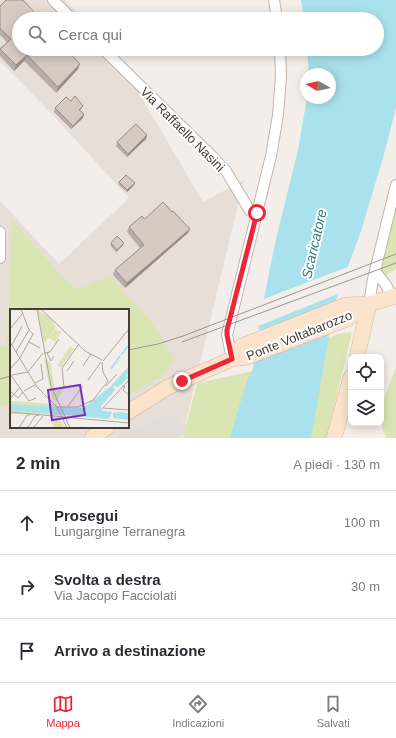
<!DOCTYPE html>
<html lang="it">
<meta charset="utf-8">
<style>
:root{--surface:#fff;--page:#f2f2f3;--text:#2b2b33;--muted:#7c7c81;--line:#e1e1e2;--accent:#ed263a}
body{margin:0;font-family:Helvetica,sans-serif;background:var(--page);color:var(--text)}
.controls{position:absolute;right:12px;bottom:12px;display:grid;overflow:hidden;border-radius:8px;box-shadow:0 2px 10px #0003}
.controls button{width:36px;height:36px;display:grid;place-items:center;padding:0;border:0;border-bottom:1px solid var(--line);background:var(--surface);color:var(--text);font:20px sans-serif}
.compass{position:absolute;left:300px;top:68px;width:36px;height:36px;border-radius:50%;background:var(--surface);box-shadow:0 2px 10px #0003;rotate:279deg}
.stop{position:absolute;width:12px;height:12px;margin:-9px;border:3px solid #ed263a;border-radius:50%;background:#fff}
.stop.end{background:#ed263a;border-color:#fff;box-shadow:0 1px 4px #0008}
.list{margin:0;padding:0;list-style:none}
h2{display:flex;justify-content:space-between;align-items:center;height:52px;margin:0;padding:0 16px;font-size:17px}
h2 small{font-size:13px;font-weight:400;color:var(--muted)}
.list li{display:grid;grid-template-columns:26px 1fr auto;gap:12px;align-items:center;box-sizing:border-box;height:64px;padding:0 16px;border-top:1px solid var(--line)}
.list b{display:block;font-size:15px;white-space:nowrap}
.list p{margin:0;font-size:13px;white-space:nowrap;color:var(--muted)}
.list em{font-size:13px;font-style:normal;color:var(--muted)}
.icon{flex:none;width:22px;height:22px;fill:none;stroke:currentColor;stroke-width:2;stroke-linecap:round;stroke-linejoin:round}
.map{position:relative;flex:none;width:396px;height:438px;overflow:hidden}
.search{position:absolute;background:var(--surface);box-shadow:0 2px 10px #0003;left:12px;right:12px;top:12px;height:44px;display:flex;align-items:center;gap:10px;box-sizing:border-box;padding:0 14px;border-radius:22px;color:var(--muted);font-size:15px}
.sheet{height:244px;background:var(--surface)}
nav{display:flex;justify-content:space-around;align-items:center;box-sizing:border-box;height:56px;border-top:1px solid var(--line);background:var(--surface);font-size:11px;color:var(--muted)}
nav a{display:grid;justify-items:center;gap:2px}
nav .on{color:var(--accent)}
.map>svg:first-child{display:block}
</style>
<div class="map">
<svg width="396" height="438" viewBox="0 0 396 438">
<rect width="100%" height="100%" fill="#f3eee9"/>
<!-- residential -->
<path fill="#e7ded7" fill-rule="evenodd" d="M0,0h65l18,19h-64v30h94l90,153 41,-22 -62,258h-182v-237l59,63 70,-66 -79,-86 -50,-51zM11,310h117v117h-117z"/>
<!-- industrial -->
<path fill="#e3ddda" d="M180,412l-3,13 27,-3 -18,12 -7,2v2h-63l9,-7z"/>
<!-- green -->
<path fill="#dbe5b4" d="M396,205v64l-16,10 4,-27z
M12,220l51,57 14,13 33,-15 16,20 25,26 23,37 -11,18 -35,19v-85h-117v95l-11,1v-60h7z
M352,332l-22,92 6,14h-153l14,-55 52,-11 89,-38z
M396,367v71h-9l-5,-9v-25z"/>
<!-- water -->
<path fill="#a9e2ec" d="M301,0h95v108l-13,50 -22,73 -28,77 -5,35 -17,95h-81l17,-58 5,-8 8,-41 -2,-3 18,-89 22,-89 9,-52h23v-24h-21l-2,-25h70v-30h-73z"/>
<!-- pier -->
<path fill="#f3eee9" d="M350,266l-10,27 -84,34 5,-27z"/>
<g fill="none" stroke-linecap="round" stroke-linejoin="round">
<defs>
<path id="street" d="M53,0l19,19
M274,0l3,19
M103,49l109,107 14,15 24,40 7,2
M0,232v26
M375,271l11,14 6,12
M369,304l4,-25 23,-94
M232,359l-5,-24 44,-179 7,-41 3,-39 -1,-27"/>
<path id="secondary" d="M357,357l12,-53
M232,359l10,-13 104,-41 23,-1 27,-8
M128,412l40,-25 64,-28 15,-2 100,-38 22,-15
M92,438l15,-11
M334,438l17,-61"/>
</defs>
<!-- street casing -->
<use href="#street" stroke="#c1b6af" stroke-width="12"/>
<!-- secondary casing -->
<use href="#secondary" stroke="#d3b89e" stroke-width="16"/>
<!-- street -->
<use href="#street" stroke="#fff" stroke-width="10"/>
<!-- secondary -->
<use href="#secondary" stroke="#fbe4cb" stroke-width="15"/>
<!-- tram -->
<path stroke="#979797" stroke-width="1" d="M182,342l214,-79
M128,350l30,-6 25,-8 213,-82
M0,379l11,-3"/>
</g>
<!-- wall -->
<path fill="#b9aea7" d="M0,6l19,13 59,50 -22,24 -32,-32 -10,10 -14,-15v-7l7,-7 -7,-7z
M71,101l11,8 -2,2 4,3 -1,4 -12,11 -17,-17 1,-4z
M147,135l-1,4 -19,18 -11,-11 1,-4z
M119,182l16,1 -1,2 -7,7 -9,-8z
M172,212l16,21 -63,55 -12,-13 2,-5 25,-22 -13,-16 2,-5 15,-8z
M111,243h13l-1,2 -7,7 -6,-7z"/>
<!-- shaded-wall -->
<path fill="#968d88" d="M27,55l-3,6 -10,10 2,-6z
M80,64l-2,5 -22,24 2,-6z
M84,114l-1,4 -12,11 2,-3z
M147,135l-1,4 -19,18 1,-3z
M135,183l-1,2 -7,7v-2z
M190,229l-2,4 -63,55 2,-5z
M124,243l-1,2 -7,7 1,-2z"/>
<!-- building -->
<path fill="#d7cac2" stroke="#968d88" d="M6,0h17l15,16 -2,3h-17v30h47l14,15 -22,23 -31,-32 -11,10 -16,-16 11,-10 -11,-11v-22z
M75,96l8,10 -4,4 5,4 -11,12 -18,-18 11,-11 5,4z
M136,124l11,11 -19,19 -11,-12z
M126,175l9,8 -8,7 -8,-8z
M163,202l9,10 1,-1 17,18 -63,54 -12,-13 29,-25 -15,-18 13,-11 2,3 2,-1z
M117,236l7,7 -7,7 -6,-7z"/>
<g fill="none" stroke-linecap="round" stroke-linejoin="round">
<!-- route -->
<path stroke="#ed263a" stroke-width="5" d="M182,381l50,-22 -5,-24v-5l30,-117"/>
</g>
<g text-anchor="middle" stroke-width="4" stroke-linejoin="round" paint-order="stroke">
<!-- street labels -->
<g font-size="13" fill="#473d38" stroke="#fff">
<text transform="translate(183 129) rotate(45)" y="5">Via Raffaello Nasini</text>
<text transform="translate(299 335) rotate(-22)" y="5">Ponte Voltabarozzo</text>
</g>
<!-- water labels -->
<g font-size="14" font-style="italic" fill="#2f7d8e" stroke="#fff">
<text transform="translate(314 244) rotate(-77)" y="5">Scaricatore</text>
</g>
</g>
<!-- overview -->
<g transform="translate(10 309)">
<rect width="119" height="119" fill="#f3eee9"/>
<path d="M27,0l13,9 6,9 -12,17zM45,20l6,3 -8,15 2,-5 -6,-4zM60,37l4,3 -13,18 -4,-1zM34,49l6,4 5,28 9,-1 -8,13 -4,-3zM0,92l44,3 6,11 -50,-1zM43,110l8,2 4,7h-14l3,-2 -4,-5z" fill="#dbe5b4"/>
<path d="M119,57v7l-4,4 4,-2v2l-11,10 -5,-1 2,4 -14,16 2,5 9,1 -3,7 -99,-9v-6l73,4 28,-22zM108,103l11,1v7l-16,-2v-5z" fill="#a9e2ec"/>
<path fill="none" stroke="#a9e2ec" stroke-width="2" d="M111,46l8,-10M101,60l9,-13"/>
<path fill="none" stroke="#aea7a2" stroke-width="1" d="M11,0l8,21M27,0l14,77 19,42M31,0l44,42 17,9M0,20l13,-16M113,26l5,-4 1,-6M0,33l27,45 20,20 10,21M19,33l11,6M2,36l10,-19M6,43l13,-22M34,44l6,-1 9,-13M37,44l4,8 3,-5M93,52l21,-26M73,57l8,-12M1,59l9,-10 13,-24 -4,-4M57,62l7,-10M18,63l15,-19M0,65l19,27 7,-3M2,66l16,-3M78,71l13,-18M119,71l-26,28 26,2M25,74l8,-4 -2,-15M96,77l11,-12M113,78l2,-1 -2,4 6,5M45,80l9,-2 -2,-19 17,-24M0,82l8,7 5,-6M14,82l11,-6M1,89l9,-11M58,97l15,-20M47,98h21l15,-7 15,-19 -5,-9 -1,-10M0,103l119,11M18,118l7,-11 4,-1M9,119l8,-13h3M23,119l10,-12"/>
<path fill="#7b2cbf" fill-opacity="0.15" stroke="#7b2cbf" stroke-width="2" d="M70,76l5,30 -33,5 -4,-30z"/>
<rect width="119" height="119" fill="none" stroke="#473d38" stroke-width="2"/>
</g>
</svg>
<div class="controls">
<button><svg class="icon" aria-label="locate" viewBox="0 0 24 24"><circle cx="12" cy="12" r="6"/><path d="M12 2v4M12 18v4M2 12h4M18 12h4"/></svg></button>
<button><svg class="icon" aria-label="layers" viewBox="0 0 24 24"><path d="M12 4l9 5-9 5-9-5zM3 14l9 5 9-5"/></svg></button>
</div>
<svg class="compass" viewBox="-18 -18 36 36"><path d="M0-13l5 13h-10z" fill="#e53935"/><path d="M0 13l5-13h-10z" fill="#7c7c81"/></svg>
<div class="stop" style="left:257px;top:213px"></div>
<div class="stop end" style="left:182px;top:381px"></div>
<div class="search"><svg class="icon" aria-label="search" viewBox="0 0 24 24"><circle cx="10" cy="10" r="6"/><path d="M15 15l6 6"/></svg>Cerca qui</div>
</div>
<section class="sheet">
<h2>2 min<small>A piedi · 130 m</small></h2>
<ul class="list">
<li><svg class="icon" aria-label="ahead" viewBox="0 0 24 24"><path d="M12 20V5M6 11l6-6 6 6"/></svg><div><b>Prosegui</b><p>Lungargine Terranegra</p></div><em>100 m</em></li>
<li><svg class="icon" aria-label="right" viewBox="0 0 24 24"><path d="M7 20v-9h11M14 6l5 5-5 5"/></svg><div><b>Svolta a destra</b><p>Via Jacopo Facciolati</p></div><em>30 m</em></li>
<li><svg class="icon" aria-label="arrive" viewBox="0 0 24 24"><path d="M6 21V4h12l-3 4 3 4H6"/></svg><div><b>Arrivo a destinazione</b></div></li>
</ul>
</section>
<nav>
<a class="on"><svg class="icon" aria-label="map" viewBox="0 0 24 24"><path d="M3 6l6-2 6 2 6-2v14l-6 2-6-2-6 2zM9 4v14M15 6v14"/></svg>Mappa</a>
<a><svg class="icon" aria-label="directions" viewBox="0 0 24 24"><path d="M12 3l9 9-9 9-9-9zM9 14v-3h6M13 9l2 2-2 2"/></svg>Indicazioni</a>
<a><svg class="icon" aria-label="saved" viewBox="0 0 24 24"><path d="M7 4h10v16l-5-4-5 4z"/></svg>Salvati</a>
</nav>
